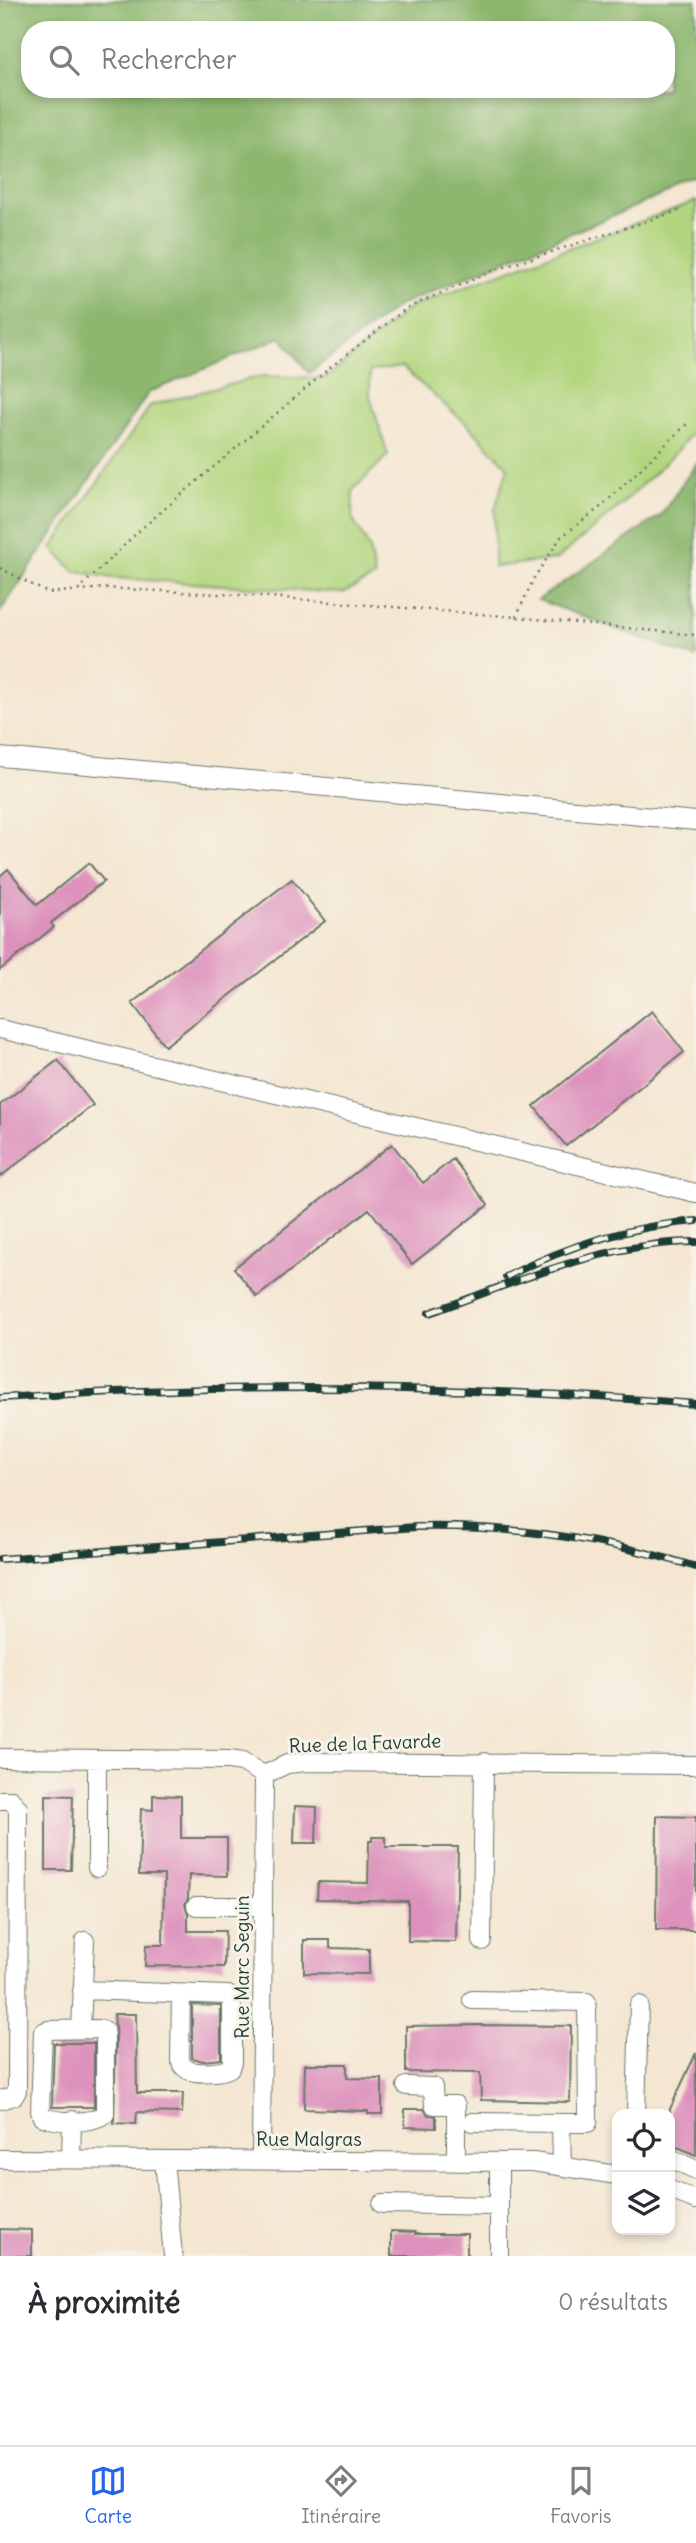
<!DOCTYPE html>
<html lang="fr">
<meta charset="utf-8">
<style>
:root{--surface:#fff;--page:#f2f2f3;--text:#2b2b33;--muted:#7c7c81;--line:#e1e1e2;--accent:#2563eb}
body{margin:0;font-family:Delius,sans-serif;background:var(--page);color:var(--text)}
.controls{position:absolute;right:21px;bottom:21px;display:grid;overflow:hidden;border-radius:14px;box-shadow:0 4px 10px #0003}
.controls button{width:63px;height:63px;display:grid;place-items:center;padding:0;border:0;border-bottom:2px solid var(--line);background:var(--surface);color:var(--text);font:35px sans-serif}
.list{margin:0;padding:0;list-style:none}
h2{display:flex;justify-content:space-between;align-items:center;height:91px;margin:0;padding:0 28px;font-size:30px}
h2 small{font-size:23px;font-weight:400;color:var(--muted)}
.icon{flex:none;width:38px;height:38px;fill:none;stroke:currentColor;stroke-width:2;stroke-linecap:round;stroke-linejoin:round}
.map{position:relative;flex:none;width:696px;height:2256px;overflow:hidden}
.search{position:absolute;background:var(--surface);box-shadow:0 4px 10px #0003;left:21px;right:21px;top:21px;height:77px;display:flex;align-items:center;gap:18px;box-sizing:border-box;padding:0 24px;border-radius:28px;color:var(--muted);font-size:26px}
.sheet{height:189px;background:var(--surface)}
nav{display:flex;justify-content:space-around;align-items:center;box-sizing:border-box;height:98px;border-top:2px solid var(--line);background:var(--surface);font-size:19px;color:var(--muted)}
nav a{display:grid;justify-items:center;gap:4px}
nav .on{color:var(--accent)}
.map>svg:first-child{display:block}
</style>
<div class="map">
<svg width="696" height="2256" viewBox="0 0 696 2256">
<rect width="100%" height="100%" fill="#f7f3e8"/>
<filter id="ink" filterUnits="userSpaceOnUse"><feTurbulence type="fractalNoise" baseFrequency=".0143" numOctaves="2"/><feDisplacementMap in="SourceGraphic" scale="14" xChannelSelector="R" yChannelSelector="G"/><feConvolveMatrix kernelMatrix="1 2 1 2 8 2 1 2 1" color-interpolation-filters="sRGB"/></filter>
<filter id="wash" filterUnits="userSpaceOnUse"><feTurbulence type="fractalNoise" baseFrequency=".00686" numOctaves="4" result="noise"/><feDisplacementMap in="SourceGraphic" scale="28" xChannelSelector="R" yChannelSelector="G"/><feGaussianBlur stdDeviation="1.57" result="paint"/><feColorMatrix in="noise" values="0 0 0 0 0 0 0 0 0 0 0 0 0 0 0 0 0 1.4 0 .05"/><feComposite in="paint" operator="in"/></filter>
<g filter="url(#wash)">
<rect width="100%" height="100%" fill="#f4e6d1"/>
<!-- green -->
<path fill="#b2d67f" stroke="#688a5a" stroke-width="2" d="M696,201v227l-19,23 -56,54 -64,54 -63,8 1,-58 13,-42 -38,-40 -68,-60 -32,4v26l18,58 -35,35 -1,28 17,29 6,30 -32,16 -230,-15 -39,-7 -22,-23 99,-143 111,-29 64,2 86,-72z"/>
<!-- forest -->
<path fill="#8db76e" stroke="#567a51" stroke-width="2" fill-rule="evenodd" d="M0,0h696v181l-295,123 -92,69 -28,-36 -132,55 -149,220zM30,30h636v59h-636z
M696,464v194l-158,-58 123,-85z"/>
<g id="blocks">
<!-- building -->
<path fill="#dd91bc" d="M89,863l15,18 -53,42 3,4 -54,43v-94l8,-7 29,36z
M292,879l33,42 -160,125 -33,-43z
M652,1011l32,41 -118,94 -32,-40z
M58,1060l35,45 -93,72v-72z
M392,1144l31,39 30,-24 35,46 -76,59 -43,-55 -112,88 -23,-29z
M46,1795l27,1 -2,74h-25z
M153,1795l28,1v42h46v38l-38,-1 -1,23 -3,7 3,9v17h37l-1,36 -79,-1 1,-21h17l1,-70h-25l2,-66 12,1z
M295,1806l22,1 -1,36h-22z
M657,1816l39,1v113h-40z
M372,1837h14v10h72l-2,95 -48,-1v-40l-91,-2 1,-17 50,1 1,-42h3z
M304,1940h26v8l39,1v25l-65,-1z
M192,2005l29,1v53l-18,2 -11,-3z
M114,2014h22l1,79h46l-1,20 -45,-1 -1,12 -22,-1 2,-87z
M480,2025l91,1 -1,76 -89,-2 -1,-27 -74,-1v-46z
M54,2043h40v64h-42z
M696,2053v102l-16,-7 -10,-1v-38z
M305,2064h42v14l35,1v35h-14v-3l-64,-2z
M405,2109h19l4,6 8,1v12l-31,-1z
M0,2229l32,1v26h-32z
M391,2231l24,1v2h52v22h-76z"/>
</g>
</g>
<g filter="url(#ink)">
<use href="#blocks" fill-opacity="0" stroke="#6a786b" stroke-width="2"/>
<g fill="none" stroke-linecap="round" stroke-linejoin="round">
<defs>
<path id="minor" d="M0,757l696,64
M0,1029l696,164
M0,1758l229,2 13,2 22,13 23,-11 20,-2 389,3
M0,1800h11l7,8 -1,283 -3,5 -14,4
M97,1868v-109
M196,1906h67
M482,1941l2,-179
M82,1990l146,5 4,5v62l-2,6c-8,5 -33,6 -42,2 -5,-3 -6,-5 -8,-10l1,-66
M472,2000l115,2 1,121h-27l1,43
M81,2029l4,-88
M99,2029l5,1 1,6v78c-15,11 -46,8 -63,3l-2,-6 3,-79 5,-2z
M406,2086l27,1 1,18h22v56
M636,2114l3,-109
M472,2122l89,1
M670,2158l26,12
M0,2159l533,3 84,13
M71,2159l1,-39
M164,2160l9,96
M261,2160l3,-385
M499,2162v94
M670,2190l26,10
M382,2204l117,2"/>
</defs>
<!-- minor casing -->
<use href="#minor" stroke="#6a786b" stroke-width="20"/>
<!-- path -->
<path stroke="#6a786b" stroke-width="2.5" stroke-dasharray="2 5" stroke-linecap="butt" d="M0,568l48,25 56,-5 154,8 258,21 180,18
M78,590l63,-61 191,-163 75,-58 88,-38 186,-60
M516,617l18,-39 27,-41 41,-31 87,-84"/>
<!-- minor -->
<use href="#minor" stroke="#fff" stroke-width="18"/>
<defs>
<path id="rail" d="M506,1277c60,-31 123,-51 190,-56
M429,1313c86,-30 174,-71 267,-71
M0,1398c232,-15 465,-13 696,6
M0,1559l416,-32c95,-2 189,12 280,40"/>
</defs>
<!-- rail casing -->
<use href="#rail" stroke="#1f3d34" stroke-width="8"/>
<!-- rail -->
<use href="#rail" stroke="#f7f3e8" stroke-width="5" stroke-dasharray="16" stroke-linecap="butt"/>
</g>
</g>
<g text-anchor="middle" stroke-width="6" stroke-linejoin="round" paint-order="stroke">
<!-- street labels -->
<g font-size="19" fill="#1f3d34" stroke="#f7f3e8">
<text transform="translate(365 1743) rotate(-2)" y="7">Rue de la Favarde</text>
<text transform="translate(242 1967) rotate(-90)" y="7">Rue Marc Seguin</text>
<text x="309" y="2146">Rue Malgras</text>
</g>
</g>
</svg>
<div class="controls">
<button><svg class="icon" aria-label="locate" viewBox="0 0 24 24"><circle cx="12" cy="12" r="6"/><path d="M12 2v4M12 18v4M2 12h4M18 12h4"/></svg></button>
<button><svg class="icon" aria-label="layers" viewBox="0 0 24 24"><path d="M12 4l9 5-9 5-9-5zM3 14l9 5 9-5"/></svg></button>
</div>
<div class="search"><svg class="icon" aria-label="search" viewBox="0 0 24 24"><circle cx="10" cy="10" r="6"/><path d="M15 15l6 6"/></svg>Rechercher</div>
</div>
<section class="sheet">
<h2>À proximité<small>0 résultats</small></h2>
<ul class="list">
</ul>
</section>
<nav>
<a class="on"><svg class="icon" aria-label="map" viewBox="0 0 24 24"><path d="M3 6l6-2 6 2 6-2v14l-6 2-6-2-6 2zM9 4v14M15 6v14"/></svg>Carte</a>
<a><svg class="icon" aria-label="directions" viewBox="0 0 24 24"><path d="M12 3l9 9-9 9-9-9zM9 14v-3h6M13 9l2 2-2 2"/></svg>Itinéraire</a>
<a><svg class="icon" aria-label="saved" viewBox="0 0 24 24"><path d="M7 4h10v16l-5-4-5 4z"/></svg>Favoris</a>
</nav>
